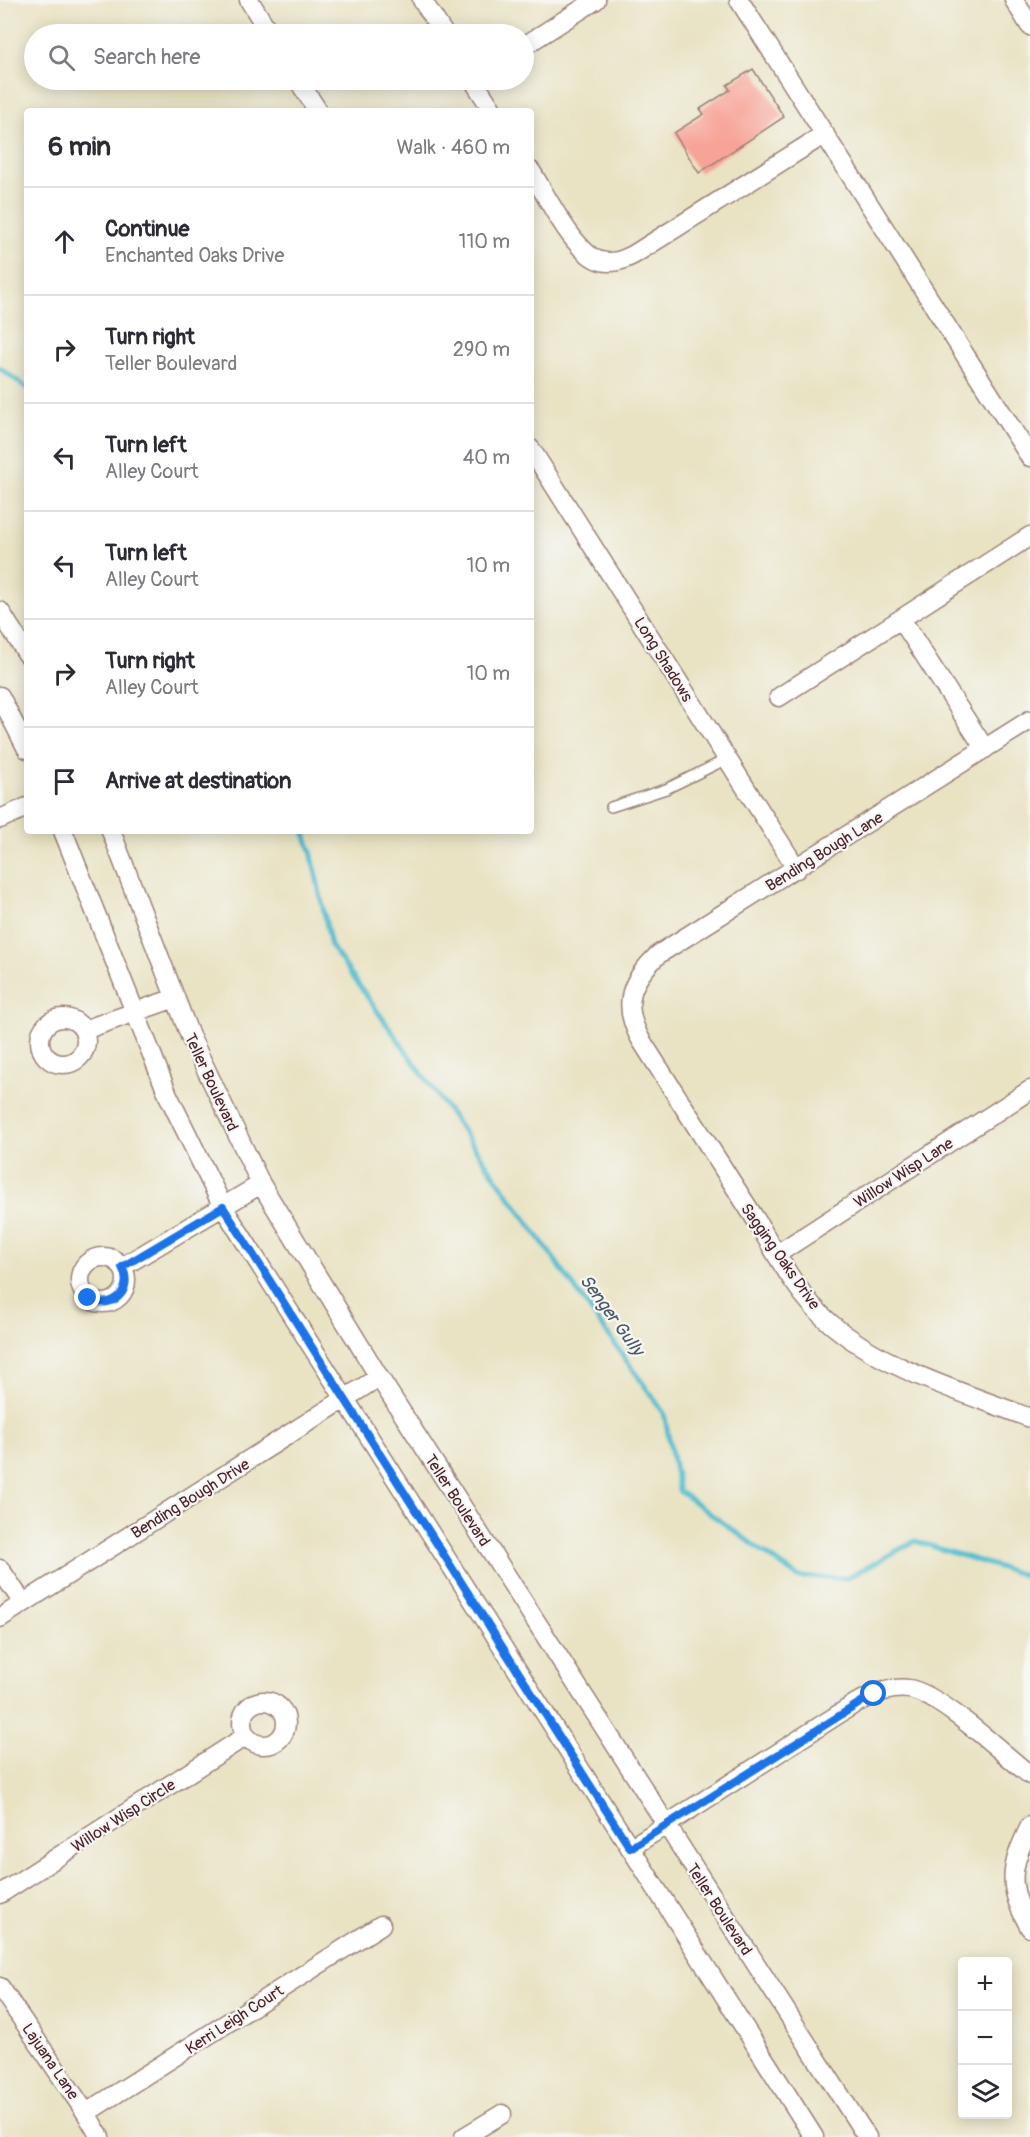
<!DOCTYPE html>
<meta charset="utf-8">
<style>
:root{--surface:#fff;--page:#f2f2f3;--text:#2b2b33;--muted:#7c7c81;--line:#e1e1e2}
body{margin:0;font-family:Pangolin,sans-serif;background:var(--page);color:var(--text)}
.controls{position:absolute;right:18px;bottom:18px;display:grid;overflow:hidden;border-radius:6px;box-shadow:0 3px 15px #0003}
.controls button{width:54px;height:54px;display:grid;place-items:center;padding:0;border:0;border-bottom:2px solid var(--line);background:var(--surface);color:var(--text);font:30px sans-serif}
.stop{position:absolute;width:18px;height:18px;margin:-14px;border:4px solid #1a73e8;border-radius:50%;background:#fff}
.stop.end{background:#1a73e8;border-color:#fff;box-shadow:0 2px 6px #0008}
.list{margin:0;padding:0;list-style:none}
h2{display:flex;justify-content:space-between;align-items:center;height:78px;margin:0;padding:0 24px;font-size:26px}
h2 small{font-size:20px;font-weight:400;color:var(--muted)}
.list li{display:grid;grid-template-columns:39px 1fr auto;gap:18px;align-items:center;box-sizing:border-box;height:108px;padding:0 24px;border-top:2px solid var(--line)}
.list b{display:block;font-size:22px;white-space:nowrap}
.list p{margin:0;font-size:20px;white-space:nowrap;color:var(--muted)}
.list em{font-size:20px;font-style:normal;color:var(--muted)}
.icon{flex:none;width:33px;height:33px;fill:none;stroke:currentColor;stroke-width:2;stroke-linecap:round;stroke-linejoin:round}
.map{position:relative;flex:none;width:1030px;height:2137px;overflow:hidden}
.search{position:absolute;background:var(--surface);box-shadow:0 3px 15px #0003;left:24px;top:24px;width:510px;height:66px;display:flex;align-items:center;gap:15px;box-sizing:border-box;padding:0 21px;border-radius:33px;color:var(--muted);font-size:22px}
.panel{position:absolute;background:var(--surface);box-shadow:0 3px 15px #0003;left:24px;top:108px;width:510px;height:726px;border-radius:6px}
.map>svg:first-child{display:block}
</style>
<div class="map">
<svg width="1030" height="2137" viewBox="0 0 1030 2137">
<rect width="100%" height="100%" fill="#f6f6f2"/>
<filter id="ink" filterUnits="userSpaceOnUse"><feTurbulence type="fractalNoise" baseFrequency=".0167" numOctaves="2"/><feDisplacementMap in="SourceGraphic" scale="12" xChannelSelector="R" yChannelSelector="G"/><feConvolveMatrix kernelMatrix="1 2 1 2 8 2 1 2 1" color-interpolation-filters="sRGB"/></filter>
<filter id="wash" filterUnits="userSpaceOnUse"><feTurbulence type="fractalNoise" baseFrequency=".008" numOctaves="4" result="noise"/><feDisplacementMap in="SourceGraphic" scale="24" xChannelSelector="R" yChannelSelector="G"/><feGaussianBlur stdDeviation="1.35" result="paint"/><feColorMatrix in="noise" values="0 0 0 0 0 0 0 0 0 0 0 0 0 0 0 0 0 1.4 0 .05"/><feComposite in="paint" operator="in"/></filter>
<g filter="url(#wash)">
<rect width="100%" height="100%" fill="#e9e3c4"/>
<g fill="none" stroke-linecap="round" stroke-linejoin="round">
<!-- stream -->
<path stroke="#51bbce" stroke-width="5" d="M0,368l27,20
M304,831l7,20 20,95 333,467 15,78 119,86 49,1 68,-37 115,36"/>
</g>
<g id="blocks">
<!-- building -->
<path fill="#f8a397" d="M753,69l31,48 -85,56 -25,-40 30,-19 -4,-5 30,-19 -3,-5z"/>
</g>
</g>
<g filter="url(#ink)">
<use href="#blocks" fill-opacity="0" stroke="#9a8178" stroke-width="1.5"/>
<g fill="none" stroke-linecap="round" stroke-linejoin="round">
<defs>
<path id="lane" d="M611,807l55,-18 61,-30"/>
<path id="street" d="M249,0l21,34
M422,0l22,34
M739,0l291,457
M1014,0l16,26
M524,46l72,-46
M298,80l20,31
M473,80l20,31
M531,171c14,22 44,84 70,90 12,3 22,-1 32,-6l192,-121
M531,449l266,420
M0,611l27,43
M901,619l84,130
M0,696l27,53
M779,697l251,-161
M1030,720l-371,234c-29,27 -38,50 -18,86 38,60 76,120 115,180 21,35 42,76 74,103 55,47 133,69 200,95
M0,819l27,-12
M63,831l105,264 55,112 591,930
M111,831l79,205 71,148 118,193 488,760
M40 1041a23 23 0 1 1 46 0a23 23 0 1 1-46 0Z
M84,1030l91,-32
M777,1254l253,-164
M80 1280a23 23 0 1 1 46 0a23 23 0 1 1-46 0Z
M122,1267l139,-83
M0,1569l23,34
M0,1618l379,-241
M242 1723a22 22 0 1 1 44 0a22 22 0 1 1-44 0Z
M1030,1826c-21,43 -23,60 0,102
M630,1848l226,-145c17,-8 34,-17 53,-14 31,5 94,65 121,86
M0,1894l246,-158
M0,1987l86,126 14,24
M86,2113l295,-188
M464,2137l38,-23"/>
</defs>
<!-- lane casing -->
<use href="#lane" stroke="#9a8178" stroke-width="12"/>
<!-- street casing -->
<use href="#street" stroke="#9a8178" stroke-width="21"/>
<!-- lane -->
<use href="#lane" stroke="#fff" stroke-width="9"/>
<!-- street -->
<use href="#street" stroke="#fff" stroke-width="18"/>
</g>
</g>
<g fill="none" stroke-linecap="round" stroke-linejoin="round" filter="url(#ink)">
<!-- route -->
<path stroke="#1a73e8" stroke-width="8" d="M88,1298c23,14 47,-7 34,-31l101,-60 407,641 244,-154"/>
</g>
<g text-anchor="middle" stroke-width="4.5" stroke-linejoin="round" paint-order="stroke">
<!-- street labels -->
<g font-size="16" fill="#4a1f2b" stroke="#f6f6f2">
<text transform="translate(664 659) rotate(58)" y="6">Long Shadows</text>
<text transform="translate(824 851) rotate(-32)" y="6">Bending Bough Lane</text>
<text transform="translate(212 1082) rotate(65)" y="6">Teller Boulevard</text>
<text transform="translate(903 1172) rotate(-33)" y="6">Willow Wisp Lane</text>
<text transform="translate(781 1256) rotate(55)" y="6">Sagging Oaks Drive</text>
<text transform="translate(190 1498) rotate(-32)" y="6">Bending Bough Drive</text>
<text transform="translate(458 1500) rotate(57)" y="6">Teller Boulevard</text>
<text transform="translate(123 1815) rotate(-33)" y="6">Willow Wisp Circle</text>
<text transform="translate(720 1909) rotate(57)" y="6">Teller Boulevard</text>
<text transform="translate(234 2019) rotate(-33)" y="6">Kerri Leigh Court</text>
<text transform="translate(51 2061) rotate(56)" y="6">Lajuana Lane</text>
</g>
<!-- water labels -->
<g font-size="18" font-style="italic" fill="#4c5664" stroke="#f6f6f2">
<text transform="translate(612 1315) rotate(54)" y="6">Senger Gully</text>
</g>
</g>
</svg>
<div class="controls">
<button>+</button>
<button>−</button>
<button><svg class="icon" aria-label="layers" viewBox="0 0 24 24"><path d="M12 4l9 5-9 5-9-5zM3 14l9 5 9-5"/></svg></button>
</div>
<div class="stop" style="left:874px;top:1694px"></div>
<div class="stop end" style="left:88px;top:1298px"></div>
<div class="search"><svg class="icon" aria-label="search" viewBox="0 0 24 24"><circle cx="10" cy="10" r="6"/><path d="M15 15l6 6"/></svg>Search here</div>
<section class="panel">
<h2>6 min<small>Walk · 460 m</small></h2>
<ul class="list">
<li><svg class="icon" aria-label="ahead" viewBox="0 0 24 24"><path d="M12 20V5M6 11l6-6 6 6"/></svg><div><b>Continue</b><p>Enchanted Oaks Drive</p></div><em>110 m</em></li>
<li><svg class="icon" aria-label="right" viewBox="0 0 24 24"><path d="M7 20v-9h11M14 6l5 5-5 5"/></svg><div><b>Turn right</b><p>Teller Boulevard</p></div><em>290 m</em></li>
<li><svg class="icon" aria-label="left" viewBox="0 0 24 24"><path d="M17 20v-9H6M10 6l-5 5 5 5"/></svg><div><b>Turn left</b><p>Alley Court</p></div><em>40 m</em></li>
<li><svg class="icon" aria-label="left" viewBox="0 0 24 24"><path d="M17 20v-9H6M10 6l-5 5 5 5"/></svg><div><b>Turn left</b><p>Alley Court</p></div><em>10 m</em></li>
<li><svg class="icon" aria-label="right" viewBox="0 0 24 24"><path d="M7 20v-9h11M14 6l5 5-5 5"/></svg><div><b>Turn right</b><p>Alley Court</p></div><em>10 m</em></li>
<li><svg class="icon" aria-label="arrive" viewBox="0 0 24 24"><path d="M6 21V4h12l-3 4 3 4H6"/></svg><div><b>Arrive at destination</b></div></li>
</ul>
</section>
</div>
